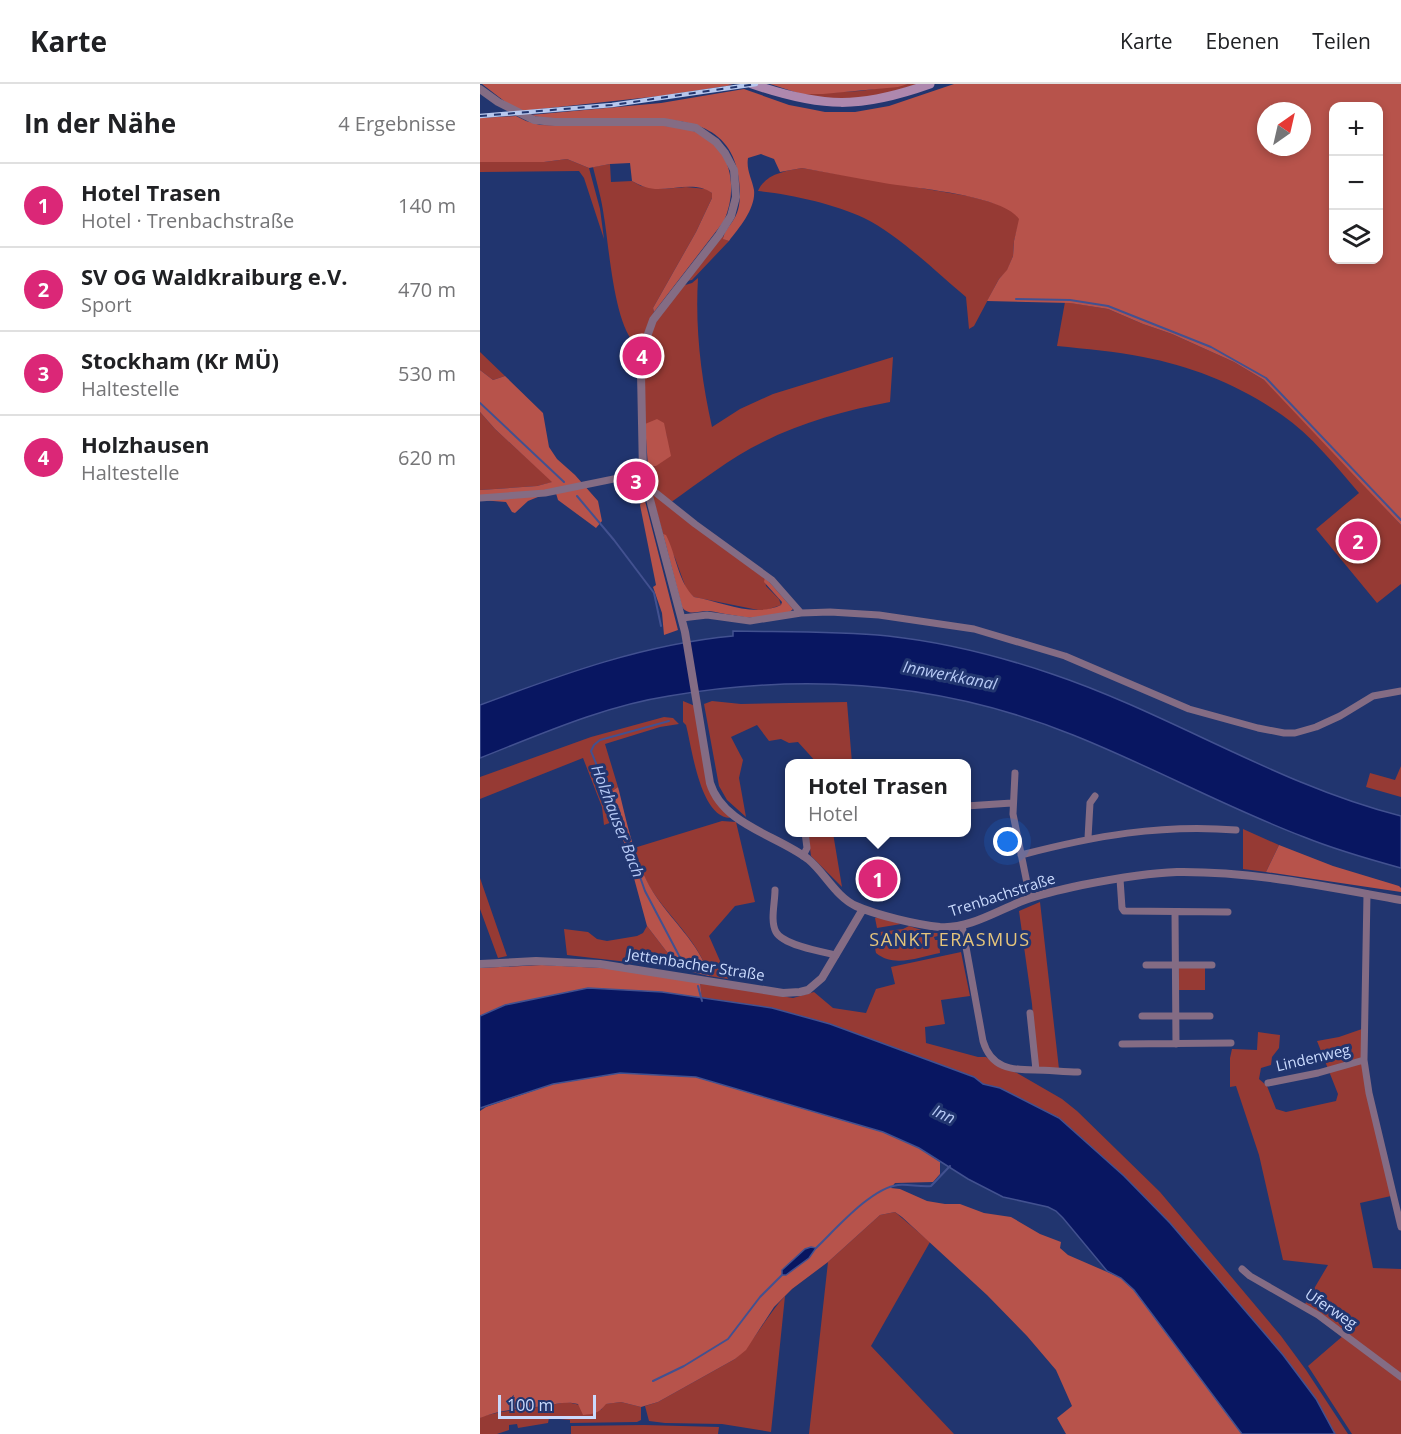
<!DOCTYPE html>
<html lang="de">
<meta charset="utf-8">
<style>
:root{--surface:#fff;--page:#f6f6f6;--text:#202124;--muted:#757577;--line:#e0e0e0;--accent:#db2777}
body{margin:0;font-family:"Open Sans",sans-serif;background:var(--page);color:var(--text)}
.controls{position:absolute;right:18px;top:18px;display:grid;overflow:hidden;border-radius:12px;box-shadow:0 3px 9px #0003}
.controls button{width:54px;height:54px;display:grid;place-items:center;padding:0;border:0;border-bottom:2px solid var(--line);background:var(--surface);color:var(--text);font:30px sans-serif}
.compass{position:absolute;left:777px;top:18px;width:54px;height:54px;border-radius:50%;background:var(--surface);box-shadow:0 3px 9px #0003;rotate:34deg}
.scale{position:absolute;left:18px;bottom:15px;width:98px;box-sizing:border-box;padding-left:6px;border:3px solid #cadafd;border-top:0;font-size:16px;line-height:21px;white-space:nowrap;color:#cadafd;-webkit-text-stroke:4px #21356f;paint-order:stroke}
.you{position:absolute;left:528px;top:758px;width:21px;height:21px;margin:-15px;border:4px solid #fff;border-radius:50%;background:#1a73e8;box-shadow:0 0 0 9px #1a73e833}
.badge{display:grid;place-items:center;width:39px;height:39px;border-radius:50%;background:var(--accent);color:#fff;font-size:20px;font-weight:700}
.pin{position:absolute;translate:-50% -50%;border:3px solid #fff;box-shadow:0 2px 6px #0006}
.popup{position:absolute;left:305px;top:675px;width:186px;height:78px;box-sizing:border-box;display:grid;place-content:center;border-radius:12px;background:var(--surface);filter:drop-shadow(0 2px 4px #0005);font-size:20px;white-space:nowrap;color:var(--muted)}
.popup b{font-size:22px;color:var(--text)}
.popup::after{content:'';position:absolute;left:50%;top:100%;margin-left:-12px;border:12px solid transparent;border-top-color:var(--surface)}
.list{margin:0;padding:0;list-style:none}
h2{display:flex;justify-content:space-between;align-items:center;height:78px;margin:0;padding:0 24px;font-size:26px}
h2 small{font-size:20px;font-weight:400;color:var(--muted)}
.list li{display:grid;grid-template-columns:39px 1fr auto;gap:18px;align-items:center;box-sizing:border-box;height:84px;padding:0 24px;border-top:2px solid var(--line)}
.list b{display:block;font-size:22px;white-space:nowrap}
.list p{margin:0;font-size:20px;white-space:nowrap;color:var(--muted)}
.list em{font-size:20px;font-style:normal;color:var(--muted)}
.icon{flex:none;width:33px;height:33px;fill:none;stroke:currentColor;stroke-width:2;stroke-linecap:round;stroke-linejoin:round}
.map{position:relative;flex:none;width:921px;height:1350px;overflow:hidden}
header{display:flex;align-items:center;gap:36px;box-sizing:border-box;height:84px;padding:0 30px;background:var(--surface);border-bottom:2px solid var(--line)}
header strong{font-size:28px}
nav{display:flex;gap:33px;margin-inline-start:auto;font-size:21px}
main{display:flex}
aside{flex:1;background:var(--surface)}
.map>svg:first-child{display:block}
</style>
<header>
<strong>Karte</strong>
<nav><a>Karte</a><a>Ebenen</a><a>Teilen</a></nav>
</header>
<main>
<aside>
<h2>In der Nähe<small>4 Ergebnisse</small></h2>
<ul class="list">
<li><span class="badge">1</span><div><b>Hotel Trasen</b><p>Hotel · Trenbachstraße</p></div><em>140 m</em></li>
<li><span class="badge">2</span><div><b>SV OG Waldkraiburg e.V.</b><p>Sport</p></div><em>470 m</em></li>
<li><span class="badge">3</span><div><b>Stockham (Kr MÜ)</b><p>Haltestelle</p></div><em>530 m</em></li>
<li><span class="badge">4</span><div><b>Holzhausen</b><p>Haltestelle</p></div><em>620 m</em></li>
</ul>
</aside>
<div class="map">
<svg width="921" height="1350" viewBox="0 0 921 1350">
<rect width="100%" height="100%" fill="#21356f"/>
<!-- green -->
<path fill="#963a34" fill-rule="evenodd" d="M428,0h11l-46,13 -37,3 -35,-6 59,-3z
M87,75l22,9 11,41 4,30 -20,-61 -5,-7 -99,1v-10h64z
M130,80l1,18 21,-1 9,5 22,3 23,-2 21,2 5,4v5l-16,34 -43,76 1,4 -14,31 -3,2c-23,-16 -28,-100 -33,-128 -2,-17 -7,-33 -11,-50z
M322,84l166,28c17,5 41,8 52,23l-6,22 -1,15 -6,15 -8,8 -25,47 -5,3 -3,-32c-30,-25 -67,-62 -102,-79 -29,-14 -74,-24 -106,-27 7,-17 27,-20 44,-23z
M243,151l1,4 5,2 -37,39 -6,1z
M218,194c-3,51 3,99 14,149l28,-18 33,-15 120,-37 -3,45c-43,8 -88,20 -127,40 -33,16 -63,40 -93,61 -15,-14 -20,-15 -22,-36l8,-1 11,-20 -1,-13 -21,-9 -1,-62 3,-17 7,-22 28,-37 10,-3z
M585,218l43,7 35,15 29,10 62,28 30,18 27,26 110,119v59l-24,19 -61,-74 43,-36c-23,-27 -48,-58 -77,-78 -41,-29 -90,-49 -139,-58 -28,-6 -57,-8 -86,-11z
M0,268l25,24 -12,4 -13,-10z
M0,328l15,17 58,53 -16,4 -57,4z
M171,407l114,86 1,9 13,13 2,6 -18,6 -69,-14 -7,-6 -12,-33 -12,-24z
M203,617l12,5 11,70 24,42c-30,-1 -38,-70 -44,-93l-3,-3z
M232,617l29,3 106,-2 5,61h-35l-19,-21 -9,1 -8,-4 -12,2 -12,-16 -26,12 12,23 -4,18 7,39 -19,-17 -8,-14 -15,-82z
M184,633l9,1 6,6 -19,3 -55,17 13,43 -12,8 9,26 -11,4 -2,-18 -19,-49 -103,41v-22l111,-40z
M921,682v31l-35,-10 4,-14 25,7z
M242,737l14,1 19,80 -20,4 -26,30 19,43 -19,-3c-9,-32 -35,-54 -54,-81 -10,-14 -15,-30 -21,-47z
M763,745l36,16 -13,27 -23,-3z
M328,749h25l9,54 -31,-31z
M0,794l27,78 -9,2 -18,-49z
M560,818l19,167h-22l-5,-65 -13,-93z
M399,833l22,7 -24,4 -2,-10z
M167,842l23,30 1,11 -104,-12 -3,-26 24,3 9,7 10,2 30,-5 6,-3z
M429,842l22,7h7v3l-4,1 1,3h4l1,13c-21,4 -46,15 -64,0l-4,-20 31,-4zM421,849l3,5 -4,2 1,4h-5l-1,-3 -8,1v3l-9,1 -1,-10z
M481,868l9,44 -29,4 4,24 -20,3 1,16 52,14h8l11,8 20,8 45,26 15,12 83,81 121,144 25,34 42,64h-13l-19,-35 -33,-44 -113,-132 -46,-47 -65,-58 -59,-30 -17,-4 -9,-7 -144,-53 -58,-16 -70,-9 -2,-17 93,16 21,-6 19,16 33,5 10,-24 19,-5 -4,-17z
M699,882h26v24h-26z
M882,945v28l29,139 -31,7 13,65 28,1v106l-96,-71 23,-39 -45,-5 -24,-105 -23,-69 -6,1v-29l2,-9 25,1 1,-18 22,3 -1,13 -7,9 -1,8 -10,3 -2,11 8,7 9,23 10,3 50,-11 2,-7 -21,-53 22,-4z
M415,1128l35,30 -59,104 83,88h-145l19,-172 52,-47z
M305,1212l-14,136 -49,-8 -57,-1 -16,-2 -4,-15 13,-4 77,-43c20,-18 32,-44 50,-63z
M864,1251l57,44v55h-49l-44,-68z
M87,1318l34,8 4,-6 16,-2 20,5v13l-4,2 -67,1v-3l-21,-2 -1,5 -30,5 -1,-4 -8,1v5l-12,4h-17v-16l3,-2c28,-7 56,-8 84,-14z
M164,1341l75,2 -1,7h-147v-8z"/>
<!-- forest -->
<path fill="#b7534b" fill-rule="evenodd" d="M2,0h246l5,1 -73,11 -139,15 -13,-7z
M290,0h138l-10,3 -75,7h-22z
M474,0h447v441l-137,-145 -30,-18 -62,-28 -29,-10 -35,-15 -38,-6 -83,-2 12,-22 8,-9 6,-14 1,-15 5,-22c-16,-24 -106,-31 -135,-36 -28,-5 -55,-10 -82,-15l-22,4 -6,-13 -13,-5 -13,4c-2,12 4,21 6,32 2,18 -14,37 -25,51l-6,-2c1,-8 7,-13 11,-20 5,-8 6,-17 6,-27 -2,-72 -57,-74 -114,-73 -26,0 -52,0 -78,0l-18,-4 131,-12 83,-14 45,16 21,4 15,3h30l34,-6zM854,22h44v154h-44zM786,27h36v36h-36z
M36,32l10,5 14,4c28,1 55,1 83,1 21,0 43,-2 64,3 43,11 53,56 37,92l-70,91 -1,-4 43,-76 16,-34v-5c-15,-12 -40,-3 -57,-4 -9,-1 -16,-4 -23,-8l-2,-18 -20,1 -21,4 -22,-9 -23,3h-64v-44z
M0,286l13,10 12,-4 38,37 6,34 8,12 18,16 23,26 4,20 -6,7 -38,-28 -3,-10 -27,11 -13,12 -3,-1 -6,-10 -26,-2v-10l57,-4 15,-4 -57,-53 -15,-17z
M177,335l7,4 7,33 -15,10 -8,1 -3,-43z
M162,417h3l33,129 -14,5 -2,-22 -9,-26 3,-2 -16,-80z
M183,450l3,1c10,19 12,47 28,62 29,5 59,21 87,8l1,-3 -18,-20 1,-5 28,32c-17,18 -63,5 -84,2 -10,-1 -20,6 -27,-4z
M138,703c9,35 16,73 35,105 18,29 46,50 56,84l-38,-9 -1,-11 -23,-30 -22,-81 -19,-50z
M799,761l54,21 66,20 2,2v4l-135,-20z
M62,881l78,4 80,13 2,17 -40,-7 -157,13 -25,11v-48z
M140,989l76,4 187,55 36,16 21,14v12l-7,8 -38,1 -4,5 9,1 27,12 18,3h15l24,9 27,4 29,17 21,8 -1,6 8,7 53,23 13,12 108,144h-176l-9,-16 15,-12 -16,-36 -29,-34 -40,-41 -85,-78 -7,-5 -15,3 -52,47 -36,27 -18,18 -28,43 -11,9 -77,43 -17,5 -20,-5 -15,2c-7,9 -12,10 -23,11l-5,-11c-12,-3 -21,0 -33,2 -22,3 -44,3 -65,12v-307l6,-4 67,-23z"/>
<!-- water -->
<path fill="#081661" stroke="#425190" stroke-width="1.5" d="M253,547c52,1 103,0 155,5 55,6 111,20 164,38 119,40 226,111 349,142v52c-33,-9 -65,-18 -97,-31 -79,-30 -153,-71 -231,-102 -131,-53 -265,-63 -404,-39 -65,10 -128,38 -189,62v-53c83,-31 165,-61 253,-69z
M108,904l74,4 110,16 58,16 144,53 9,7 17,4 59,30 65,58 46,47 113,132 33,44 19,35h-93l-108,-144 -13,-12 -14,-7 -44,-53 -7,-7 -8,-4 -45,-10 -35,-18 -49,-31 -36,-16 -187,-55 -76,-4 -67,11 -73,24v-92l25,-11z
M331,1163l5,1 -7,10 -23,17h-4v-5l23,-21z"/>
<g fill="none" stroke-linecap="round" stroke-linejoin="round">
<!-- stream -->
<path stroke="#425190" stroke-width="2" d="M536,215l54,1 38,6 103,41 55,31 135,142
M0,319l84,79
M97,412l37,44 40,53 7,33
M189,637l-69,19 -6,5 -3,6 36,89 18,51 40,76
M218,902l4,15
M336,1164c19,-18 55,-60 82,-63 10,-1 22,2 33,1l19,-20
M173,1297l31,-15 44,-27 32,-42 22,-22"/>
<!-- minor -->
<path stroke="#846c84" stroke-width="7" d="M166,401l49,39 77,56 29,33 29,-1 49,3 95,14 91,27 124,53 69,19 26,5h11l21,-6 24,-11 33,-20 28,-5
M0,414l65,-5 98,-20
M202,534l25,-3 43,6 51,-8
M535,689l-2,41 17,84
M486,722l46,-3
M608,754l2,-35 5,-7
M541,771c73,-19 139,-31 215,-25
M323,772l4,-8 -2,-16
M640,795l2,29 2,3 104,1
M295,806c0,13 -5,31 1,42 7,13 46,20 60,23
M887,810l-3,166 5,33 32,134
M695,828l1,132
M482,841l21,116c8,27 28,29 52,29 14,0 29,2 43,2
M666,881h66
M550,929l6,57
M662,932h68
M642,960l109,-1
M788,999l50,-10 46,-13
M762,1185l8,7 68,39 83,62"/>
<!-- tertiary -->
<path stroke="#846c84" stroke-width="8" d="M0,5l18,13 36,18 21,2h109l32,6 20,14 9,11 9,17 2,27 -5,19 -12,19 -66,85 -9,25 -3,28 2,100 42,159 25,151c13,42 67,52 98,76 17,14 28,38 48,47 20,9 62,19 84,21 30,2 58,-17 85,-27 19,-7 38,-11 57,-15 31,-6 64,-12 95,-13 75,-1 150,15 224,28
M0,880l56,-3 64,3 183,29 17,-1 8,-2 14,-12 41,-69"/>
<!-- secondary -->
<path stroke="#ae88ae" stroke-width="9" d="M272,0c70,24 108,25 178,0"/>
<defs>
<path id="rail" d="M0,32l132,-11 144,-21"/>
</defs>
<!-- rail casing -->
<use href="#rail" stroke="#b7c7ed" stroke-width="4.5"/>
<!-- rail -->
<use href="#rail" stroke="#21356f" stroke-width="2" stroke-dasharray="7" stroke-linecap="butt"/>
</g>
<g text-anchor="middle" stroke-width="6" stroke-linejoin="round" paint-order="stroke">
<!-- street labels -->
<g font-size="15" fill="#cadafd" stroke="#21356f">
<text transform="translate(522 811) rotate(-18)" y="5">Trenbachstraße</text>
<text transform="translate(216 881) rotate(9)" y="5">Jettenbacher Straße</text>
<text transform="translate(833 974) rotate(-13)" y="5">Lindenweg</text>
<text transform="translate(851 1225) rotate(34)" y="5">Uferweg</text>
</g>
<!-- water labels -->
<g font-size="16" font-style="italic" fill="#b6c9f5" stroke="#21356f">
<text transform="translate(470 591) rotate(11)" y="6">Innwerkkanal</text>
<text transform="translate(138 737) rotate(69)" y="6">Holzhauser Bach</text>
<text transform="translate(464 1030) rotate(25)" y="6">Inn</text>
</g>
<!-- quarter labels -->
<g font-size="18" letter-spacing="1.5" fill="#e6c57b" stroke="#21356f">
<text x="470" y="862">SANKT ERASMUS</text>
</g>
</g>
</svg>
<div class="controls">
<button>+</button>
<button>−</button>
<button><svg class="icon" aria-label="layers" viewBox="0 0 24 24"><path d="M12 4l9 5-9 5-9-5zM3 14l9 5 9-5"/></svg></button>
</div>
<svg class="compass" viewBox="-18 -18 36 36"><path d="M0-13l5 13h-10z" fill="#e53935"/><path d="M0 13l5-13h-10z" fill="#757577"/></svg>
<div class="scale">100 m</div>
<div class="you"></div>
<div class="pin badge" style="left:398px;top:795px">1</div>
<div class="popup"><b>Hotel Trasen</b>Hotel</div>
<div class="pin badge" style="left:878px;top:457px">2</div>
<div class="pin badge" style="left:156px;top:397px">3</div>
<div class="pin badge" style="left:162px;top:272px">4</div>
</div>
</main>
